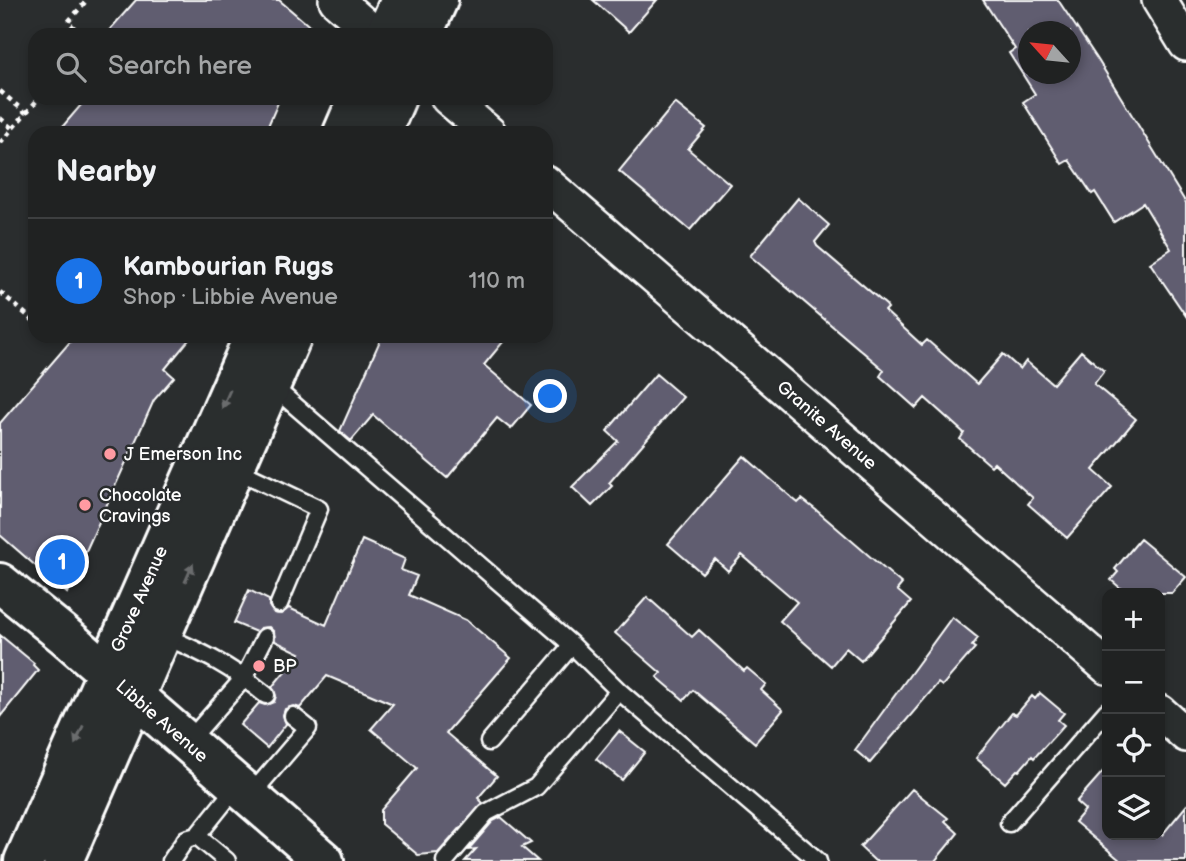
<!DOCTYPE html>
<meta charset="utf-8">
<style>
:root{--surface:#202222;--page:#2d2f2f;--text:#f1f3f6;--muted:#a2a4a5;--line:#3d3f40;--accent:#1a73e8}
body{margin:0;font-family:"Balsamiq Sans",sans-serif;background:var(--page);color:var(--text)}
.controls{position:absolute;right:21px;bottom:21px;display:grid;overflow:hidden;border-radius:14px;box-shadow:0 4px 10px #0003}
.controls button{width:63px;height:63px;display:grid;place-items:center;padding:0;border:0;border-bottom:2px solid var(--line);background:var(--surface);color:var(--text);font:35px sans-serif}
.compass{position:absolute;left:1018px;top:21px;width:63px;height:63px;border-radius:50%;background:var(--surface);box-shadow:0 4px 10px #0003;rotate:297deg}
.you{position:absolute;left:551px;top:397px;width:24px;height:24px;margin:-18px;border:5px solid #fff;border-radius:50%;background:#1a73e8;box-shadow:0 0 0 10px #1a73e833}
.badge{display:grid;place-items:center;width:46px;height:46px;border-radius:50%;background:var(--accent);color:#fff;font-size:23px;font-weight:700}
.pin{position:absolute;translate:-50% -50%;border:4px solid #fff;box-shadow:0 2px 7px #0006}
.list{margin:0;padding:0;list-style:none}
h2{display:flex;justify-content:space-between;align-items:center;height:91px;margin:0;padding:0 28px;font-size:30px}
h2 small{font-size:23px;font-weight:400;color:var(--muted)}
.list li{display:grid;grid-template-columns:46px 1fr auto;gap:21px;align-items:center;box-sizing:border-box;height:126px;padding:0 28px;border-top:2px solid var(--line)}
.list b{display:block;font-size:26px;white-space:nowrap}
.list p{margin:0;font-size:23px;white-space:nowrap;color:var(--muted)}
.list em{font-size:23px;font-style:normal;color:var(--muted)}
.icon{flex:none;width:38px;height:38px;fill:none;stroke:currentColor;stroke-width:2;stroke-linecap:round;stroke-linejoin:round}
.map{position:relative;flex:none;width:1186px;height:861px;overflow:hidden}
.search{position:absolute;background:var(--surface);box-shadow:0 4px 10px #0003;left:28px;top:28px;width:525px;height:77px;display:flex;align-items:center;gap:18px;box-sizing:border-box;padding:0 24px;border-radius:21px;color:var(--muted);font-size:26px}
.panel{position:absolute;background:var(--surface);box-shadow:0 4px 10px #0003;left:28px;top:126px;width:525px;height:217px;border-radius:21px}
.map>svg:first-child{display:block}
</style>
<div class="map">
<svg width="1186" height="861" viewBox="0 0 1186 861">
<rect width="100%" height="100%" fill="#2a2d2e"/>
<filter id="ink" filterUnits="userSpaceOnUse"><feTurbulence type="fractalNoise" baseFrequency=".0143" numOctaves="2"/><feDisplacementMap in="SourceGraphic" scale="14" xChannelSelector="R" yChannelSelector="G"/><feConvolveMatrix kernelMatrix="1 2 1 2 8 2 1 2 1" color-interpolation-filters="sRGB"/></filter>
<g filter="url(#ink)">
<!-- building -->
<path fill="#605d6f" stroke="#fff" stroke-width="2" fill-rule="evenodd" d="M136,0h143l41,35h-215z
M593,0h64l-28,32z
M983,0h75l40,60 88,143v113l-36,-53 21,-14 -28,-46 -29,19 -19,-30 -3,2 -23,-34 -7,4 -39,-62 12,-8 -26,-41 6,-4zM1028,32h42v42h-42z
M87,98h193l-15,35h-208z
M675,103l31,25 -18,21 42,35 -40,46 -71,-59z
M798,198l31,27 -14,17 2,4 69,59 2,3 -3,3 37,34 5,-5 50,44 26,-30 17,15 6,-8 27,23 28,-33 23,20 -10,13 42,35 -43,51 19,17 -45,51 -39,-34 5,-6 -39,-35 -3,3 -31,-27 4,-6 -39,-35 -9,10 -36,-32 4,-6 -134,-114z
M75,336h117l-27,33 9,8 -20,23 -87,193 -67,-58v-112z
M382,336h126l-24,29 47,40 -20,24 -14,-11 -50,60 -74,-63 -22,26 -11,-10z
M656,374l27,23 -74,86 3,3 -20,20 -20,-19 46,-46 -11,-10z
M744,456l54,47 4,-4 14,11 86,74 -5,6 14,12 -50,59 -15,-13 -15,18 -51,-45 17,-19 -55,-47 -14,16 -13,-12 -13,14 -34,-29z
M1140,539l46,38 -14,16h-46l-15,-13 7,-8 -3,-3z
M362,540l43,19 -4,11 16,6 -8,19 57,25 45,38 -65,75 51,43 -19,22 5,5 -45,50 -20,2 -37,-31v-14l36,-42 -46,-39 22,-25 -66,-28 -27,32 -6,-2 -9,3 -2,6 3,9 -19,24 -27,-23 19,-22 6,2 9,-3 2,-6 -4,-9 28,-34 -25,-12 -1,-9 -5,-5 -9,1 -4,4 -22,-9 15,-33 20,10v6l5,7 7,1 8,-6 37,17z
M647,597l45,40 7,-7 45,41 3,-3 19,16 -5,6 22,20 -28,33 -62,-53 -9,10 -27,-23 4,-4 -46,-40z
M952,617l26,21 -6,8 3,2 -33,38 -4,-3 -68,80 -15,-13z
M0,635l34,28 -1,2 5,5 -38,47z
M1040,693l24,20 -6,7 6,5 -30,33 -2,-2 -13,15 -2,-1 -12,13 -29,-25 36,-45 4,2 16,-19 3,3z
M619,731l26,21 -23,28 -26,-21z
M1107,767v68h55l24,-29v55h-65l-46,-39 10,-12 -9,-8z
M912,789l36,29 -3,3 13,12 -23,28h-60l-15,-14z
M501,817l30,26 -9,4 16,14h-73l11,-12 -8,1 25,-29z"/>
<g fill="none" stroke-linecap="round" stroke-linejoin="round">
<defs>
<path id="lane" d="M271,385l301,260 47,46 199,170
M235,469l84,40 -40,95
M162,635c42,18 68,31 104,60
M489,742l83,-97
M187,743l57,-65 21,-41
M249,797l59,-69 -15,-12
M1009,823l98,-112
M197,836l40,-50
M171,861l15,-22 11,-3 30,25
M445,861l41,-48 50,-26 83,-96"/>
<path id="street" d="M336,0l40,35
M1159,0l27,44
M448,98l41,35
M546,183l561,484
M1160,712l26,23"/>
<path id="secondary" d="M385,35l16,-35
M422,35l16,-35
M343,133l15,-35
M381,133l15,-35
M0,583l64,52 260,226
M24,861l230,-525
M63,861l229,-525"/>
</defs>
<!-- lane casing -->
<use href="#lane" stroke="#fff" stroke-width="21"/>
<!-- street casing -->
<use href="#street" stroke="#fff" stroke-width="38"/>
<!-- secondary casing -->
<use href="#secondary" stroke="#fff" stroke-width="44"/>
<!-- path -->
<path stroke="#fff" stroke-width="4.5" stroke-dasharray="5 5" stroke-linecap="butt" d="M82,35l-14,-13 19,-22
M0,91l26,22
M0,118l13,11
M0,143l39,-45
M0,292l35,30
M51,336l1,1"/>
<!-- lane -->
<use href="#lane" stroke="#2a2d2e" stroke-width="16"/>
<!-- street -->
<use href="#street" stroke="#2a2d2e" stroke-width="33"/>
<!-- secondary -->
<use href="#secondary" stroke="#2a2d2e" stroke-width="38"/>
</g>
<!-- one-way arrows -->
<defs><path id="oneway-solid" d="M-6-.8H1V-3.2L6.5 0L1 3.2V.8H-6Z" transform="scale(1.75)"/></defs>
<g fill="#6a6c6d">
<use href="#oneway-solid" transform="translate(226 399) rotate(114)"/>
<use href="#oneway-solid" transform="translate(189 573) rotate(-66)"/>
<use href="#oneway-solid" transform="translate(79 735) rotate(114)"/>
</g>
</g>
<!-- markers -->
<g fill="#ff9aa2" stroke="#2a2d2e" stroke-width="2.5">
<circle cx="110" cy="454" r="7"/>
<circle cx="85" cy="505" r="7"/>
<circle cx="259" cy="666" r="7"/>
</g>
<g text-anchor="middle" stroke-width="5" stroke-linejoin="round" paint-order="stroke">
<!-- street labels -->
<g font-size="18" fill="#fff" stroke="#2a2d2e">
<text transform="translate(827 425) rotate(41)" y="6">Granite Avenue</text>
<text transform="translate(139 599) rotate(-66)" y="6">Grove Avenue</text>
<text transform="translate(162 721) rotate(41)" y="6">Libbie Avenue</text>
</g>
<!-- poi labels -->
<g font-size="18" fill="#fff" stroke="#2a2d2e" text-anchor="start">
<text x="124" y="460">J Emerson Inc</text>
<text x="99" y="501">Chocolate<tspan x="99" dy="21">Cravings</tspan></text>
<text x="273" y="672">BP</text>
</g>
</g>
</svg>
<div class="controls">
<button>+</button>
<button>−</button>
<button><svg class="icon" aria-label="locate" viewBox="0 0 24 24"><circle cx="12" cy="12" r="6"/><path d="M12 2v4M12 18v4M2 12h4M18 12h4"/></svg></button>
<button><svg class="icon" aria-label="layers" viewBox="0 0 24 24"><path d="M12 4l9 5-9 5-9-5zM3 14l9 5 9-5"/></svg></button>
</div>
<svg class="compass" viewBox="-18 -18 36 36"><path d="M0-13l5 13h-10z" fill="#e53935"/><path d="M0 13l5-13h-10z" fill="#a2a4a5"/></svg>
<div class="you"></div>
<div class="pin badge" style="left:62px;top:562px">1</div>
<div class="search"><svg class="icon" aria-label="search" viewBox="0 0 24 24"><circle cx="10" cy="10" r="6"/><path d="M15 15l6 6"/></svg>Search here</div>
<section class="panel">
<h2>Nearby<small></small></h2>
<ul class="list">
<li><span class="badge">1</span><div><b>Kambourian Rugs</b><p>Shop · Libbie Avenue</p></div><em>110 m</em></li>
</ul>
</section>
</div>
